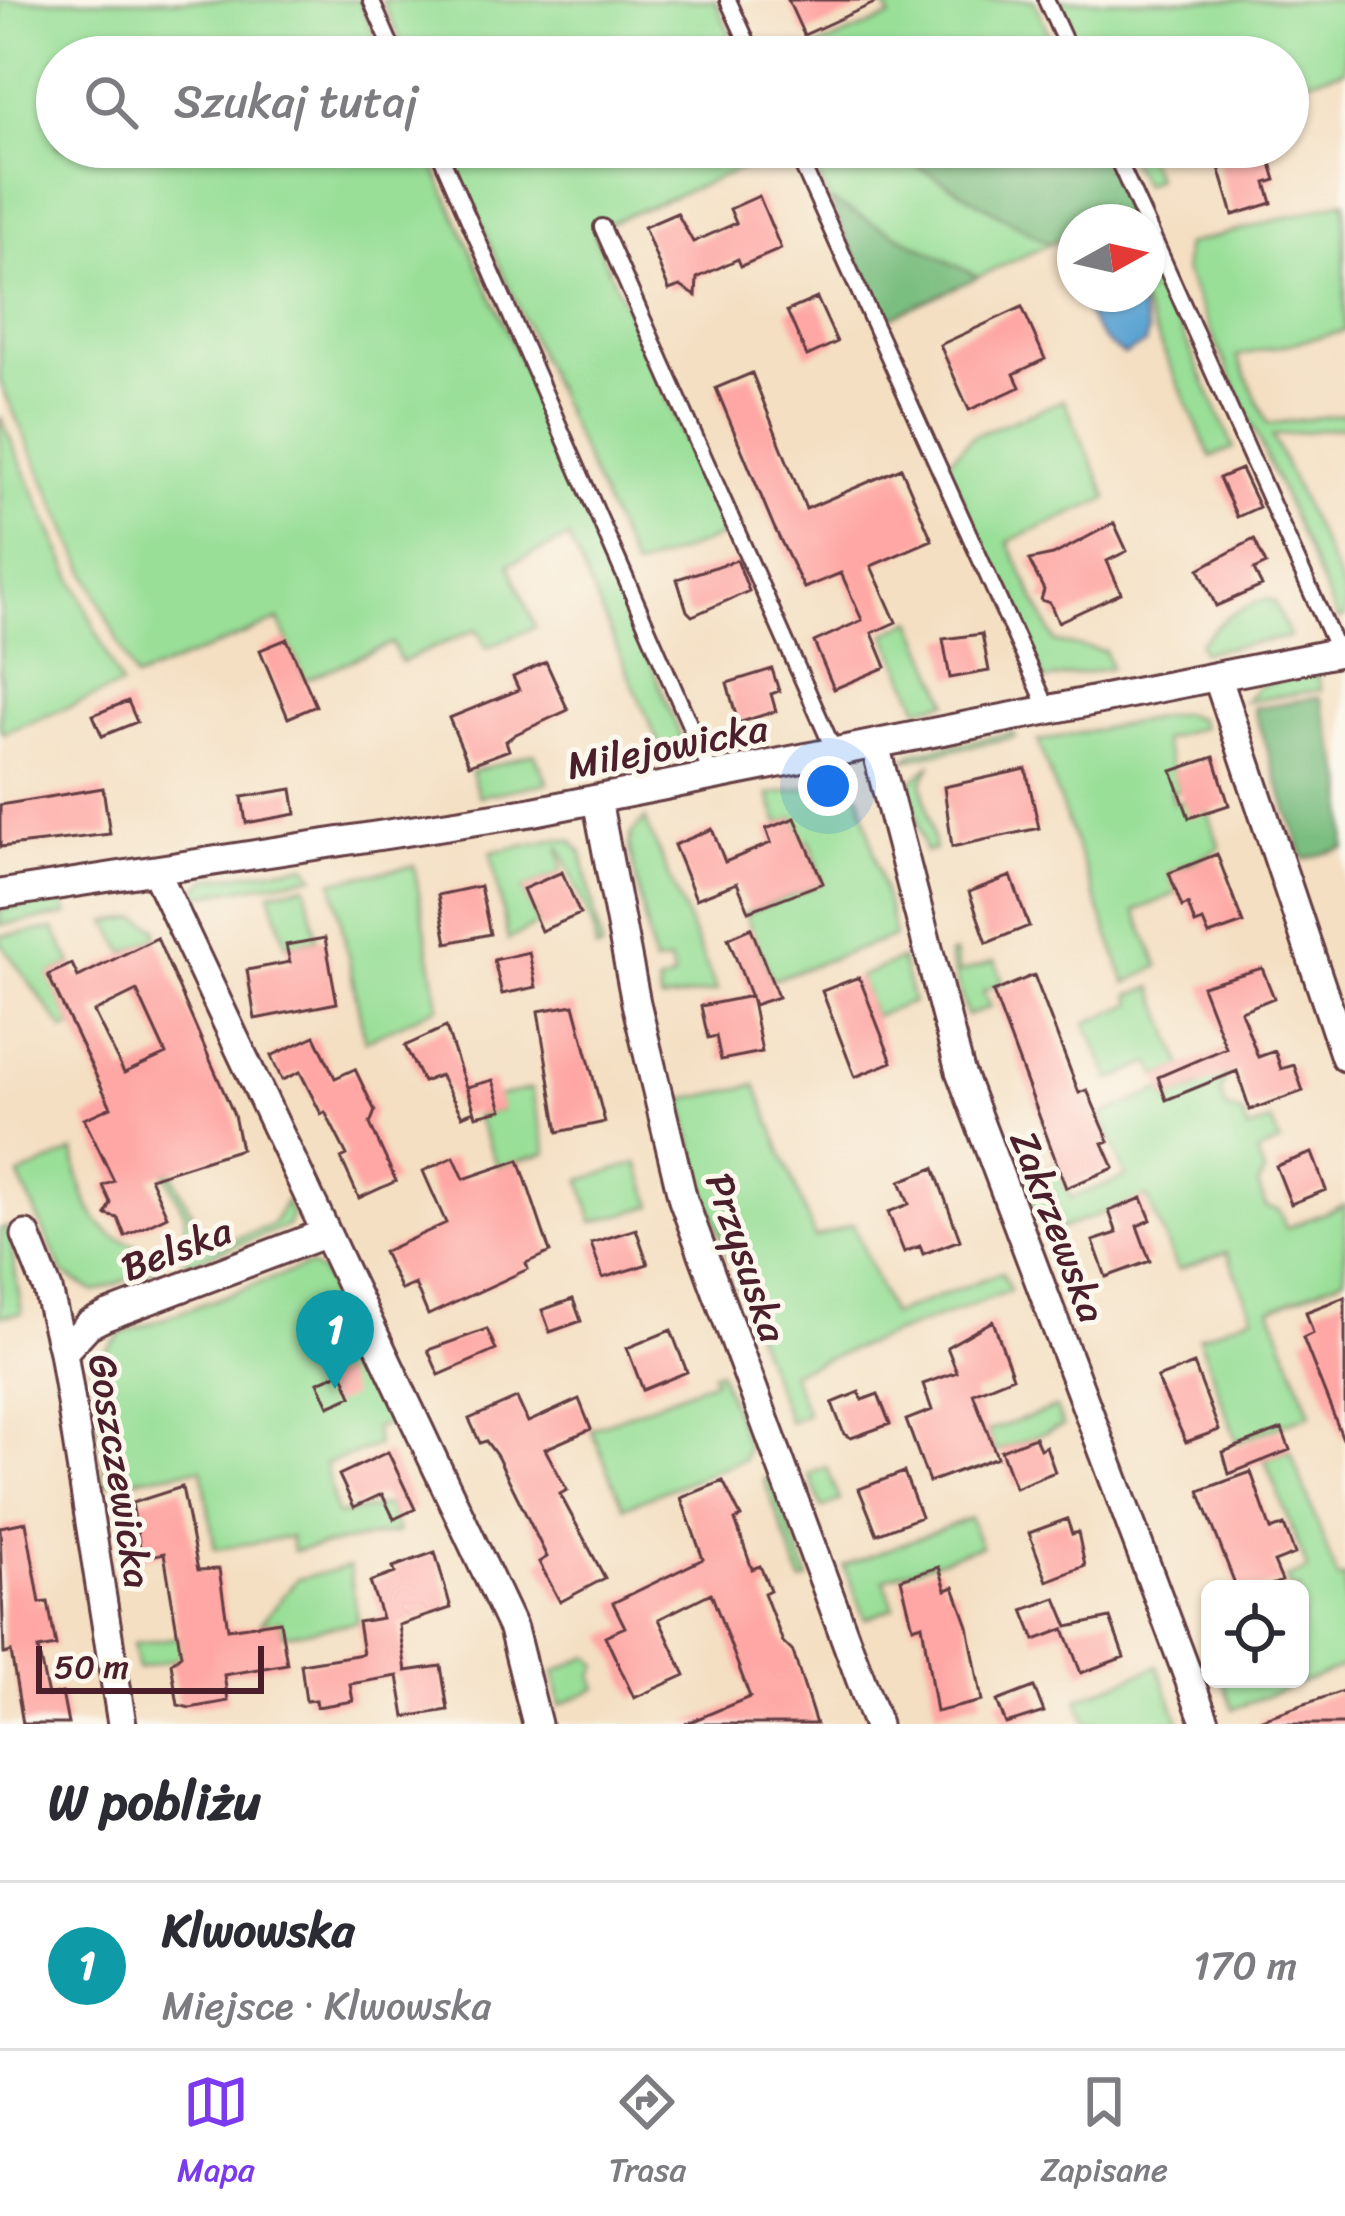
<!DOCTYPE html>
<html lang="pl">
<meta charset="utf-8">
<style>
:root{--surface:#fff;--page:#f7f7f7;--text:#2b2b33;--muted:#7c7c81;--line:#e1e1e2;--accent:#7c3aed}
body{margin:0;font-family:Sriracha,sans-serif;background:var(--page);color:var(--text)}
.controls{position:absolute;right:36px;bottom:36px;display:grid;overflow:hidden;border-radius:18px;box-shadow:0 3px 9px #0004}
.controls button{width:108px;height:108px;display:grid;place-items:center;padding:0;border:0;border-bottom:3px solid var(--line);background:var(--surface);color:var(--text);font:60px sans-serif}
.compass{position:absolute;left:1057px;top:204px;width:108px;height:108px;border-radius:50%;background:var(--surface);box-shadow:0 3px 9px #0004;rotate:82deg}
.scale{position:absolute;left:36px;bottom:30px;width:228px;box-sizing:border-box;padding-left:12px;border:6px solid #4a1f2b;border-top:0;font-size:33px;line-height:42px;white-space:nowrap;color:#4a1f2b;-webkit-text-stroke:9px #fbf7ec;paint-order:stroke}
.you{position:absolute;left:828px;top:786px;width:42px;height:42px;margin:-30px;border:9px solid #fff;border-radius:50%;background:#1a73e8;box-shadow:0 0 0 18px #1a73e833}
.badge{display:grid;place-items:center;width:78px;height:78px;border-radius:50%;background:var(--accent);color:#fff;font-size:39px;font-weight:700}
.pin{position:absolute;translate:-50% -99px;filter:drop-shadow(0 3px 6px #0008)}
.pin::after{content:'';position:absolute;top:63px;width:42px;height:36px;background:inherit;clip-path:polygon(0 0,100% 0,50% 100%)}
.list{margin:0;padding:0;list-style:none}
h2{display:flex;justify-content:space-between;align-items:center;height:156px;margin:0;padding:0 48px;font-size:51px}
h2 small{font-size:39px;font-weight:400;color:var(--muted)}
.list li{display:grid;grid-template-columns:78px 1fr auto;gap:36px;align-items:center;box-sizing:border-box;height:168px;padding:0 48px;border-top:3px solid var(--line)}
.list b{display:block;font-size:45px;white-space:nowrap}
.list p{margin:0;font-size:39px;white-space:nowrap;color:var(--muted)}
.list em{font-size:39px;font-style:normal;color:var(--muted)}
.icon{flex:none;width:66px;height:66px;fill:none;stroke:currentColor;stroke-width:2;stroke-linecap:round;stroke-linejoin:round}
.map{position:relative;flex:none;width:1345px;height:1724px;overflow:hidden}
.search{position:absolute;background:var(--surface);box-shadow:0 3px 9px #0004;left:36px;right:36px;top:36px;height:132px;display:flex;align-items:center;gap:30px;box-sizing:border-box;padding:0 42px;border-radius:66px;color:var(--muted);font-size:45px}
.sheet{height:324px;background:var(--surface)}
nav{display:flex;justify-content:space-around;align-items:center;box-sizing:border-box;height:168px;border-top:3px solid var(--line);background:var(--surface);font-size:33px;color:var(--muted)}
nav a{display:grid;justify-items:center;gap:6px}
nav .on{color:var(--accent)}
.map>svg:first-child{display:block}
</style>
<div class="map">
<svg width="1345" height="1724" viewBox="0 0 1345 1724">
<rect width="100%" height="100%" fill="#fbf7ec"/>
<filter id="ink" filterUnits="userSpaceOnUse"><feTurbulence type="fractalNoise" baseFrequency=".00833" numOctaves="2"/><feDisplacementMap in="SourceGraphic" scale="24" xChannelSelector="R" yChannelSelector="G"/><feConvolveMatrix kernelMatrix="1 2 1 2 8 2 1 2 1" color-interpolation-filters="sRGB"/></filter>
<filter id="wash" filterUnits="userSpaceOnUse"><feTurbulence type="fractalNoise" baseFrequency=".004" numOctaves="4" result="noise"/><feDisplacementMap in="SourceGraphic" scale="48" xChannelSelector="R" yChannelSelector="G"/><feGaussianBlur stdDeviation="2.7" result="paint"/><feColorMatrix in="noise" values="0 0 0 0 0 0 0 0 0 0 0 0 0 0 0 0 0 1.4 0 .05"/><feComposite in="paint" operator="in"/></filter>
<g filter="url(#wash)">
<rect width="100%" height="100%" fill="#f4dfc2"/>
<!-- green -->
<path fill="#99df98" stroke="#727f62" stroke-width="3" d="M0,0h359l25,57h-327v90h368l191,430 72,178 -22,5 -97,-222 -60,26 26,63 -48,21 -10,-19 -76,33 -9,-19 -87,37 -26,-60 -144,59 -135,-297z
M382,0h333l26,57h-333z
M883,0h151l25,57h-266l97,-40z
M1054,0h291v70l-57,15v-28h-208z
M447,147h334l2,5 -187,76 -1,10 132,296 -93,35z
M805,147h144l-35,17 136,80 -72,33 -149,-77z
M1122,147h20l14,31 -13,7z
M1345,201v130l-108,25 31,68 77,-10v13l-73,9 73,157v25l-7,2 -154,-350 1,-25z
M1147,254l87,194 -23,9 -73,-163h9z
M1064,400l44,98 -100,44 47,100 50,9 6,17 -67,12 -98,-217 27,-27z
M0,416l121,270 -118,47 -3,-6z
M1264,599l10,2 15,36 -87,15 -3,-9 29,-27z
M913,620l35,82 -29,6 -33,-74z
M1316,672l5,18 -76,11 15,-16z
M1182,713l17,6 3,8 -40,13 17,49 -8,4 3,10 9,-2 25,11 12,36 -51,25 8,20 -42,18 24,55 -33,17 -88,-242z
M1012,733l3,4 -111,23 12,-8z
M534,753l14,30 -69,13 -8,-24z
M932,763l-10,19 13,68 -10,2 -16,-68z
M835,782l16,4 9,10 35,140 -123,44 -27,-66 78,-31 -13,-42 -6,1 -9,-24 -16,6 -10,-29z
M645,819l72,172 -56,10 -3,-17 16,-6 -4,-16 -16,2 -25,-118 2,-12z
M558,839l14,2 10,13 20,94 -6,2 -3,-23 -34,-82 3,27 -39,17 15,35 -30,16 -17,-88z
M307,865l7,11 -124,21 17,-18z
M414,866l25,140 -74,35 -32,-160z
M306,885l11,54 -31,6 -16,-53z
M61,899l7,16 -68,10v-16z
M139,918l18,10v10l-32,15 -17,-31z
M54,929l18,35 -23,11 24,51 -9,4 -64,-88v-6z
M955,953l4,20 36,-12 8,21 -20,9 7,16 -23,9 -18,-61z
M901,959l12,43 -39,14 -15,-39z
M1153,987l30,80 -25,10 -7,-14 -40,17 -25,-57 47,-19 -3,-9z
M1219,1053l8,23 -7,15 6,17 17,7 5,15 23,-9 9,22 -23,10 7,20 -6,12 8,22 13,3 7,18 59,-23v72l-74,32 40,105 -74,28 -38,-105 54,-22 -26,-63 -49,18 -31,-73 -93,34 6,19 -26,-38 -13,-34 36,-13 14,33 55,-21 -24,-62 60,-25 5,10 32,-13z
M756,1085l59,153 38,-14 38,91 111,-43 8,19 -219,81 16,42 -18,8 -55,-144 16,-6 -6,-15 -15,5 -31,-93 -15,-69z
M531,1089l16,64 -49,14 -22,-51 25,-6 -4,-14z
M158,1145l51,103 63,-23 14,-24 6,14 -4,11 -103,38v-50l-32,-66z
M74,1151c3,28 13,69 40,85 19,11 34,9 47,31l-66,25 -32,-19 -44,-97z
M638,1163l15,43 -60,16 -12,-42z
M8,1228l14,85 -22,3v-87z
M309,1265l13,8 71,149 -19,6 3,18 -52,18 12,51 50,-10 11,27 -105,19 -3,-14 -75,12 -13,-81 -96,16 -14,-118 29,-32z
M719,1371l28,75 -3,13 -120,48 -33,-78 123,-49 -2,-7z
M1056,1408l7,18 -68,26 -7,-21z
M1290,1450l48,129 7,-2v89l-112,43 -11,-30h78v-90h-9l-5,-10 22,-9 -43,-110z
M827,1467l13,34 -18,7 -13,-34z
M771,1477l38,102 -7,3 -38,-103z
M970,1518l11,28 -97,33 10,29 -29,11 -21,-53z
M349,1567l9,55 -75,13 -3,-14 -21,4 38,-46z
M226,1630l3,15 -91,24 -5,-25z
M589,1656l9,9 -5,11 4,12 -37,17 -6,-33z
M1158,1666l22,58h-93l-9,-25z"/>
<!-- forest -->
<path fill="#7abe80" stroke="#626e56" stroke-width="3" d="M949,147h150l29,64 -25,11h-28v12l-25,10 -138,-81z
M829,200l149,77 -94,43z
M1320,697l25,85v66l-41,11 -51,-151z"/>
<!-- water -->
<path fill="#5da4d3" stroke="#54627f" stroke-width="3" d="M1085,294h51l12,38 -3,12 -21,11c-23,-13 -33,-29 -43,-54z"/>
<g id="blocks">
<!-- building -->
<path fill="#fea7a4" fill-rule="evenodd" d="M788,0h93l-77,35z
M1213,147h42l3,10 10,-4 8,27 -10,3 6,20 -39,12z
M759,196l22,53 -40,17 -3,-7 -41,19 -1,18 -16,-10 -11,4 -25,-63 33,-14 16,29 43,-19 -6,-14z
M817,298l20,44 -30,14 -20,-45z
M1022,307l23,52 -31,15 6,13 -51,23 -29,-65z
M752,373l54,136 95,-41 31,72 -61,26 25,56 -24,11 14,34 -52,22 -20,-47 48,-22 -21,-47 -37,15 -30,-61 -58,-139z
M1241,469l18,38 -22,10 -18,-39z
M1114,523l13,28 -20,10 14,32 -63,29 -8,-19 -9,-3 3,-10 -15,-30 24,-5z
M1254,539l12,25 -12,6 8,16 -46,20 -17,-37z
M737,560l12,31 -57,25 -5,-5 -10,-32z
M982,634l7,37 -39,7 -7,-39z
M287,639l29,67 -28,12 -28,-68z
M546,662l22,48 -52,24 -10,7 3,9 -40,15 -20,-47 70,-28 -6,-13z
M772,669l7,22 -8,3 5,17 -38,12 -11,-40z
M128,701l9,21 -35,14 -9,-21z
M1214,757l15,48 -40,13 -17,-47z
M1026,769l13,59 -87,19 -8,-60z
M103,788l7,46 -110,13v-42z
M292,789l4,25 -50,9 -4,-26z
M795,818l28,65 -74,28 -12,-28 -41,16 -22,-54 38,-16 13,33 46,-19 -5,-14z
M1217,854l26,69 -34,12 -6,-14 -8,3 -7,-20 -6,3 -13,-34z
M562,872l18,42 -39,17 -18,-42z
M1011,876l18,50 -42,17 -18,-51z
M480,886l10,48 -43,9 -9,-48z
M751,928l27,69 -24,8 -26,-67z
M157,938l77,177 7,34 -91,29 17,38 -42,20 -7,-18 -12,-3 5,-12 -8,-17 11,-5 -30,-62 27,-12 -63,-132 24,-11 6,13zM137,991l29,63 -42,19 -30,-61z
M325,938l12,65 -82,16 -8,-49 43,-8 -4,-17z
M529,952l7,35 -34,7 -8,-34z
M1262,968l12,30 -33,13 17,46 17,-6 6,18 13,-4 9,26 -53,19 -13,-39 -71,29 -8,-23 68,-29 -24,-62z
M1034,975l45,118 8,-3 22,51 -6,2 11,25 -48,20 -73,-196z
M859,977l33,85 -37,15 -33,-86z
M751,996l11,56 -41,8 -5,-24 -8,2 -7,-32z
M574,1005l31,117 -47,10 -20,-121z
M446,1027l28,84 -12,5 -22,-41 -17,7 -18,-36z
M315,1036l20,42 20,-9 20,42 -5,13 26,57 -37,17 -18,-40 6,-3 -22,-43 -4,2 -21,-42 -18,8 -11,-24z
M493,1080l9,30 -26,6 -9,-29z
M1312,1153l14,37 -35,14 -15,-38z
M454,1157l10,22 55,-19 31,92 -24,11 2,6 -100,46 -13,-31 -14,6 -18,-38 63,-29 -23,-52z
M934,1168l26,72 -37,14 -3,-8 -16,6 -16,-40 21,-8 -9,-23z
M1142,1198l9,22 -14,6 13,35 -44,16 -13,-36 24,-8 -8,-22z
M636,1229l12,35 -45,14 -12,-35z
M1345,1297v142h-2l-40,-101 10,-5 -7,-21z
M573,1299l8,22 -31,11 -8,-22z
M993,1321l20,56 -40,16 24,64 -68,25 -23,-62 26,-10 -9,-26 34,-12 -10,-25z
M487,1329l9,21 -57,25 -11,-25z
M671,1330l16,42 -44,18 -16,-42z
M1194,1364l25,66 -33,12 -29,-64z
M342,1372l10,24 -23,10 -11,-24z
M859,1392l3,8 16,-6 12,30 -39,14 -7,-4 -12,-31z
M517,1398l11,24 51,-23 12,30 -46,20 22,41 -7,4 45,84 -45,24 -21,-40 8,-5 -50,-101 -11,-15 -6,2 -11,-24z
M1282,1429l8,21 -61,24 -6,-22z
M1035,1437l5,12 6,-3 9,26 -40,16 -14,-38z
M388,1452l27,57 -21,10 -12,-25 -28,13 -15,-32z
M904,1472l17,45 -44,17 -18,-45z
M1251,1472l20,58 13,-5 11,29 -21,8 8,19 -21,8h-24l-38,-98z
M723,1481l18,36 -6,3 17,49 8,-3 10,24 -6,3 19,49 10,10 23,72h-131l65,-27 -39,-104 -52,26 26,56 -51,23 -29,-62 20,-9 -12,-24 90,-44 -22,-61z
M182,1487l16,83 21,-1 9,60 52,-8 7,43 -63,11 4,26 -38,7 -12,-3 -7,-42 10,-8 -17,-102 -22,5 -10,-55z
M1067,1519l5,15 6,-2 7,34 -38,15 -18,-48z
M26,1522l14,81 8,-1 8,44 -18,3 10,47 14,-3 6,31h-45l-12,-72 -7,2 -4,-127z
M435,1552l16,56 -52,17 7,46 35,-5 7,44 -43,7 -7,-41 -48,8 3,17 -36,6 -1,-7 -10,1 -5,-37 62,-10 -5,-32 24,-4 -12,-36 25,-9 -2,-6z
M939,1567l7,23 8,-3 14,39 14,75 -46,11 -14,-88 -9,3 -12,-48z
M1056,1598l12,29 42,-9 14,39 -43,16 -17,-44 -29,11 -12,-30z
M1034,1687l10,25 -38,12 -9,-23z
M1345,1690v34h-85l-1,-4z"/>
</g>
</g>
<g filter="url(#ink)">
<use href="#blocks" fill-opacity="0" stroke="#643c42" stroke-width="3"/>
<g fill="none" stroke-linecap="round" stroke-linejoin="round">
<defs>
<path id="lane" d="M371,0l25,57
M728,0l26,57
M1046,0l26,57
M437,147l276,631
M794,147l254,562
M1112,147l34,75
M1147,224l191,428
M602,227l233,526"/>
<path id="street" d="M1217,676l128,381
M875,745l85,326 246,653
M597,800l39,203 47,197 194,524
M156,872l357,757 24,95
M0,894l531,-82 814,-161
M26,1235l22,55 15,62 59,372
M63,1352l25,-27 18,-9 220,-83"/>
</defs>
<!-- lane casing -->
<use href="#lane" stroke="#643c42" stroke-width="20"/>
<!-- street casing -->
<use href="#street" stroke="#643c42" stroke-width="33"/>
<!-- lane -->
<use href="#lane" stroke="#fff" stroke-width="14"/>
<!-- street -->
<use href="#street" stroke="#fff" stroke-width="27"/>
</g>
</g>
<g text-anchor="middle" stroke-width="10" stroke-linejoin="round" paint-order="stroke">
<!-- street labels -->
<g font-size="39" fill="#4a1f2b" stroke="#fbf7ec">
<text transform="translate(667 746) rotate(-11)" y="14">Milejowicka</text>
<text transform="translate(1059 1226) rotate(69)" y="14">Zakrzewska</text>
<text transform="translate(176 1248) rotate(-21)" y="14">Belska</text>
<text transform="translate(747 1257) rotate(71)" y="14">Przysuska</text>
<text transform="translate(121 1471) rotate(81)" y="14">Goszczewicka</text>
</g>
</g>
</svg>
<div class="controls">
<button><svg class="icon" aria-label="locate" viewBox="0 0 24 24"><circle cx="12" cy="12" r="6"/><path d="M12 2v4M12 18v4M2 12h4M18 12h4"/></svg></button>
</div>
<svg class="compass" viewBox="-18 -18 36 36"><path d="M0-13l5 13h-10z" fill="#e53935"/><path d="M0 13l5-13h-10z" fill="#7c7c81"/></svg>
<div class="scale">50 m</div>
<div class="you"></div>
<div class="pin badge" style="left:335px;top:1389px;background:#0f9aa8">1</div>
<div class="search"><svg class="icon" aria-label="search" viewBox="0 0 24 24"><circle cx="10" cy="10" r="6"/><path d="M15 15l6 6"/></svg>Szukaj tutaj</div>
</div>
<section class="sheet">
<h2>W pobliżu<small></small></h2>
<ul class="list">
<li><span class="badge" style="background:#0f9aa8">1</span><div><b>Klwowska</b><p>Miejsce · Klwowska</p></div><em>170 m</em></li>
</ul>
</section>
<nav>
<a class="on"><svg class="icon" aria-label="map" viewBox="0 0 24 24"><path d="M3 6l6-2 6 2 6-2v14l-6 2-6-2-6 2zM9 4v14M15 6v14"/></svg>Mapa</a>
<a><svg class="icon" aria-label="directions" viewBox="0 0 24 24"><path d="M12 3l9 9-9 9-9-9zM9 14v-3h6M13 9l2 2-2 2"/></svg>Trasa</a>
<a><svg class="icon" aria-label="saved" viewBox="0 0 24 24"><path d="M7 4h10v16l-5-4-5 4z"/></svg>Zapisane</a>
</nav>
